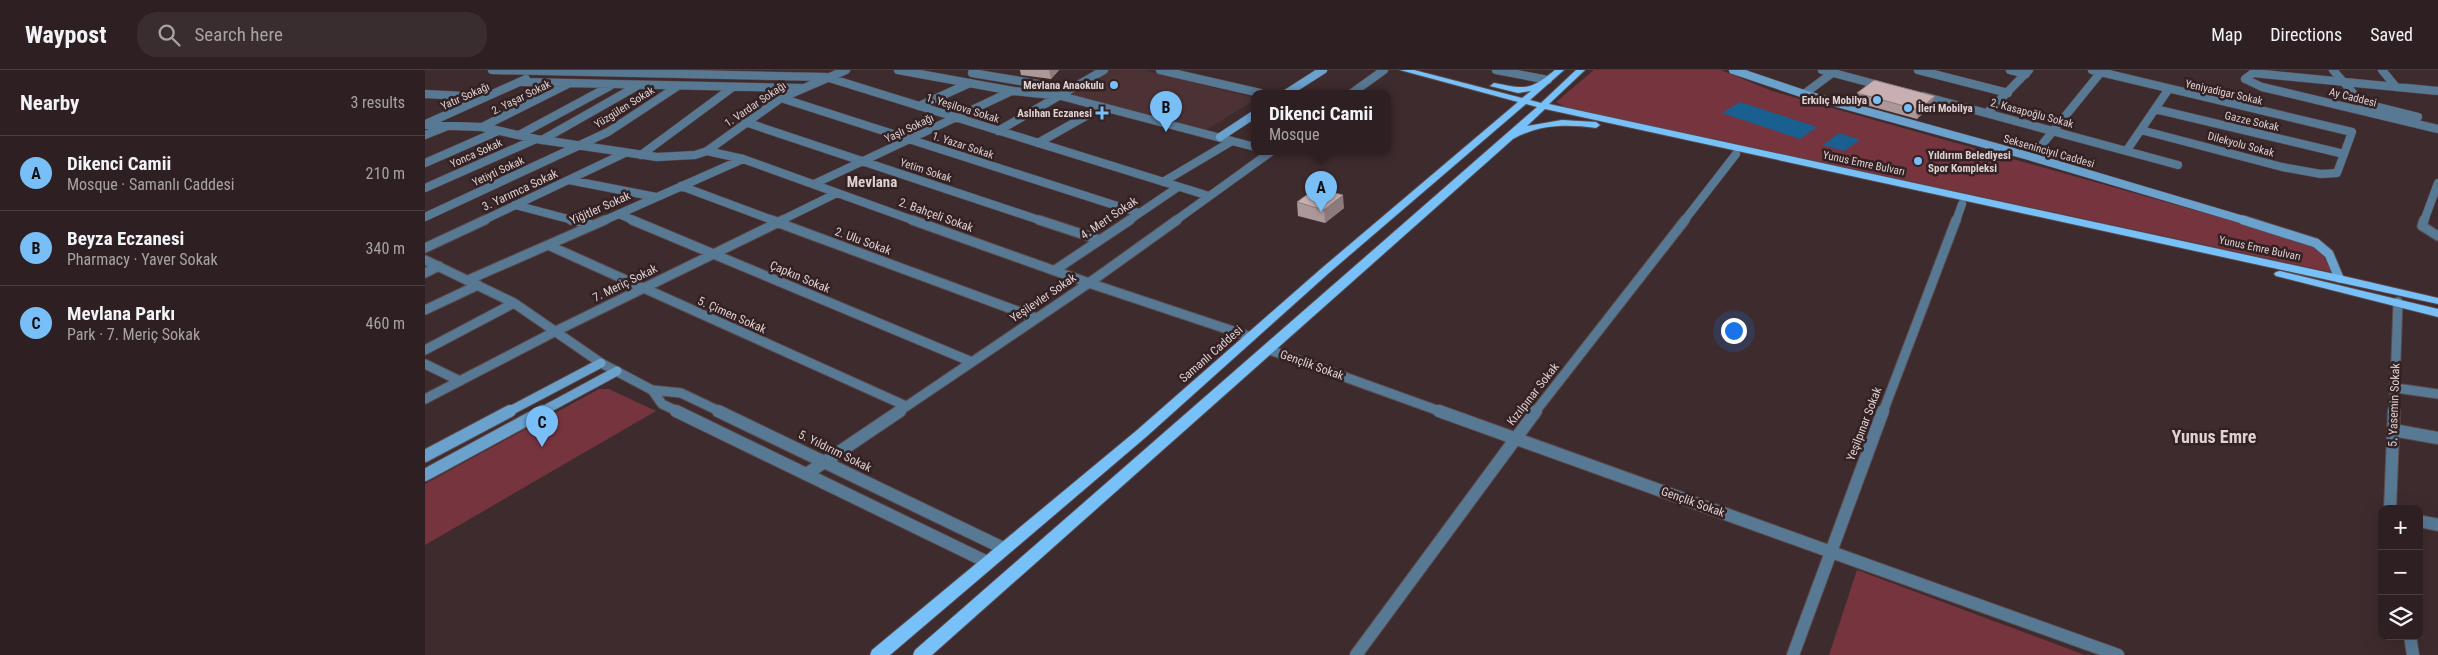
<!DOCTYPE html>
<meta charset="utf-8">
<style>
:root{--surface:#2e2022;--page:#3a2d2f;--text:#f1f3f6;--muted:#a7a3a5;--line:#493e40;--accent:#78bff7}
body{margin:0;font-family:"Roboto Condensed",sans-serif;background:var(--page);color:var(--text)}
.controls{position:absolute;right:15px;bottom:15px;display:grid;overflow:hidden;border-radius:10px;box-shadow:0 5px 20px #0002}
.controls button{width:45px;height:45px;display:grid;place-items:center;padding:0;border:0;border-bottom:1px solid var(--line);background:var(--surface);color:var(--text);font:25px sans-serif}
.you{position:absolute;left:1308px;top:260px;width:18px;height:18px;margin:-12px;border:4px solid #fff;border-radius:50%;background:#1a73e8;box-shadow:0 0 0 8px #1a73e833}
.badge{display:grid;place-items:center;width:32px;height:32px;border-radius:50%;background:var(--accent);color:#111;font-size:16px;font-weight:700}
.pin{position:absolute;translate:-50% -41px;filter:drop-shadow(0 1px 2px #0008)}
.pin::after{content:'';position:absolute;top:26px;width:18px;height:15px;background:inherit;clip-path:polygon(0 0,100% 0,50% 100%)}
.popup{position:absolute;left:826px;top:20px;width:140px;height:65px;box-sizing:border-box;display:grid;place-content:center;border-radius:10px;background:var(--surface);filter:drop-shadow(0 1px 4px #0005);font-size:16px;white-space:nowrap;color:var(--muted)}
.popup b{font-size:19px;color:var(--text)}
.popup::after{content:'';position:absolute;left:50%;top:100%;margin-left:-10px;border:10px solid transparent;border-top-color:var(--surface)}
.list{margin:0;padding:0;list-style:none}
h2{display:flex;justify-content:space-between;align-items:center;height:65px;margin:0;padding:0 20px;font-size:21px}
h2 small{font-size:16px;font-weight:400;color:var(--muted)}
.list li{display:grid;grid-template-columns:32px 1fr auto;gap:15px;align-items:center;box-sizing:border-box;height:75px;padding:0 20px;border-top:1px solid var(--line)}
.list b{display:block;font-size:19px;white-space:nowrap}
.list p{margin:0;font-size:16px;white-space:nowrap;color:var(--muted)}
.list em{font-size:16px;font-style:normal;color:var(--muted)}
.icon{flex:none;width:28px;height:28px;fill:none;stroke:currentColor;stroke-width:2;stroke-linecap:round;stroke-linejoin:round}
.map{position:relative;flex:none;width:2013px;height:585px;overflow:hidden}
header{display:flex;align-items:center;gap:30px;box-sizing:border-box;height:70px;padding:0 25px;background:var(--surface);border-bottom:1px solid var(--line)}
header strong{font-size:24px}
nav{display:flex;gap:28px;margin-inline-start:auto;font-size:18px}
.search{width:350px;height:45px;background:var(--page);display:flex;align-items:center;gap:12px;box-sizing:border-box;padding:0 18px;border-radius:20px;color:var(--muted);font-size:19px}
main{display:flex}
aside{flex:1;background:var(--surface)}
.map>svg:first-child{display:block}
</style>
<header>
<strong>Waypost</strong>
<div class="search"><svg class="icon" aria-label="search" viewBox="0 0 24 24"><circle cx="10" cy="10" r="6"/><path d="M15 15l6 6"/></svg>Search here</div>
<nav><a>Map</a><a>Directions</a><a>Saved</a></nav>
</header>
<main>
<aside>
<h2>Nearby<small>3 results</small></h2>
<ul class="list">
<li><span class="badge">A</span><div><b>Dikenci Camii</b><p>Mosque · Samanlı Caddesi</p></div><em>210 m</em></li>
<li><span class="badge">B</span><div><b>Beyza Eczanesi</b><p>Pharmacy · Yaver Sokak</p></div><em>340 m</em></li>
<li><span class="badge">C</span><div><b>Mevlana Parkı</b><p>Park · 7. Meriç Sokak</p></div><em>460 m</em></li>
</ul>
</aside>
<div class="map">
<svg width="2013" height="585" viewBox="0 0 2013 585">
<rect width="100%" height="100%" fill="#3e2b2d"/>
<!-- built -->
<path fill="#4c3235" d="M687,0h31l112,28v2l-49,30 -139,-35z"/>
<!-- green -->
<path fill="#76343f" d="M1169,0h127l51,21 546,154 13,27 -766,-165 -9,-5z
M174,319h10l47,22 -231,134v-61z
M1432,500l228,85h-256z"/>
<!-- water -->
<path fill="#195f8f" d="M1315,32l77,25 -17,12 -78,-26z
M1414,63l21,7 -16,11 -21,-6z"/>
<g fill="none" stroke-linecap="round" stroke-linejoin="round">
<defs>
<path id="street-far2" d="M67,0l334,7 383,119
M473,0l115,21 48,5 194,51
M735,0l100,23
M1071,0l52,10
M1397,0l60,16
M1493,0l90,23
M1585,0l16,4
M1667,0l260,62 -15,41 -16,1 -39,-7 -141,-37
M1908,0l33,38
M1957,0l14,17
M547,3l96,16
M97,12l279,6
M2013,21l-185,-18 -8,6 17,8 176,42
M927,23l32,-23
M0,24l59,3
M1379,24l31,-23
M1498,26l255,69
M356,28l358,115
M1937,33l56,14
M494,36l51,-23
M1730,39l189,45
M1562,43l42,-43
M320,52l297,99
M3,53l98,-44
M0,55l57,2 54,12 121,18 38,-2 12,-4 36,8 172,62
M57,57l86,-43
M573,61l106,-61
M0,65l20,-8
M94,65l91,-49
M117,70l95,-54
M613,73l64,-36
M1702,80l41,-60
M282,81l74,-53 65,-28
M216,85l92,-68
M1607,87l69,-85
M0,93l73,-32
M144,110l87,17
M738,112l69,-41
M389,114l198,-93
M256,116l94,35
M0,118l111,-49
M90,135l61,16
M194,144l16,7
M0,147l183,-85 70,-46
M57,151l143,-68
M178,151l140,-62
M355,151l57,-28
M703,151l50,-34
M750,151l97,-70
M1259,151l52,-67
M1531,151l6,-17
M1999,151l14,-38"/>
<path id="street-far1" d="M146,150l21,5
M207,150l340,142
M346,150l265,98
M487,150l177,63 162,54
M614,150l61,20
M1999,150l-2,6 16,10
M123,175l358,161
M0,178l60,-28
M0,190l89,43 87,60 51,27 29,3 40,19
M630,200l75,-50
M0,203l14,-7
M43,210l137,-60
M0,240l53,-25
M842,279l175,63
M0,280l89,-47
M0,294l35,17
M1971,318l42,6
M227,320l10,14 17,8
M0,329l131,-68 227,-111
M473,342l191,-129 88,-63
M1110,342l150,-192
M1458,342l73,-192
M1969,342l4,-110"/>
<path id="street" d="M251,341l311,151
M293,341l285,137
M1014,341l679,244
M1968,360l45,8
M383,403l92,-62
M1965,439l4,-98
M1994,451l19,4
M1985,566l3,19
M931,585l180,-244
M1368,585l90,-244"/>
<path id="secondary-far2" d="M1308,0l71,24 228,63 215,64
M862,23l36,-23
M795,67l35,-23"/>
<path id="secondary-far1" d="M1818,150l73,23 13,11 10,24
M83,342l93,-49
M116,342l76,-41"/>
<path id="secondary" d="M0,386l85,-45
M0,405l118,-64"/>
<path id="primary" d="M975,0h14l108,28 9,-7 -13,2 -28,-7 4,-3c31,6 36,8 61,-13h9l-34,30 11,3 35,-33h9l-36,34 790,171 99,23v6l-893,-195 -18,17 35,-6 34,2 4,3 -4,3c-30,-4 -56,-4 -83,11l-581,516h-19l2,-5 622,-543 -11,-3 -196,168 -184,165 -256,218h-20l2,-5 264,-219 186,-163 196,-166z
M1855,201l158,38v8l-162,-41 -2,-2 2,-2z"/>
</defs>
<!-- street-far2 casing -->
<use href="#street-far2" stroke="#5b494b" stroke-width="9"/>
<!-- street-far1 casing -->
<use href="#street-far1" stroke="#5b494b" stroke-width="11"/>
<!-- street casing -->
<use href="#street" stroke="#5b494b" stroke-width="14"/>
<!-- secondary-far2 casing -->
<use href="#secondary-far2" stroke="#5b494b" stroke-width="9"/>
<!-- secondary-far1 casing -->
<use href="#secondary-far1" stroke="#5b494b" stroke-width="11"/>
<!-- secondary casing -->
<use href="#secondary" stroke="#5b494b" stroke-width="14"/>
<!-- primary casing -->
<use href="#primary" stroke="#5b494b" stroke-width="2"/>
<!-- street-far2 -->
<use href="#street-far2" stroke="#577994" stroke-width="8"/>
<!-- street-far1 -->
<use href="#street-far1" stroke="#577994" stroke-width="9"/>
<!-- street -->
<use href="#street" stroke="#577994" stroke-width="12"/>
<!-- secondary-far2 -->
<use href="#secondary-far2" stroke="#6aa1cd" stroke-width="8"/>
<!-- secondary-far1 -->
<use href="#secondary-far1" stroke="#6aa1cd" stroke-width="9"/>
<!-- secondary -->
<use href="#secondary" stroke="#6aa1cd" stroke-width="12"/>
<!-- primary -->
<use href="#primary" fill="#78c0f8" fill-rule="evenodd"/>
</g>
<!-- wall -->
<path fill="#ac9799" d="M595,0h39l-8,9 -30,-4z
M1432,23l75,12 -15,14 -62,-17z
M872,132l47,6 -19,15 -27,-7z"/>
<!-- shaded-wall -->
<path fill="#8c7b7d" d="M624,0h10l-8,9z
M1510,26l-3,9 -15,14 2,-9z
M918,125l1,13 -19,15 -1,-13z"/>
<!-- building -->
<path fill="#c8b0b2" stroke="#8c7b7d" d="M1449,10l61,16 -16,14 -62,-17z
M891,118l27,7 -19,15 -27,-8z"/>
<!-- markers -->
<g fill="#78bff7" stroke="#332123" stroke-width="2">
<circle cx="689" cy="15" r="5"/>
<circle cx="1452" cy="30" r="5"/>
<circle cx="1483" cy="38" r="5"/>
<path d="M674.5 35.5h5v5h5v5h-5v5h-5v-5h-5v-5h5z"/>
<circle cx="1493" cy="91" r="5"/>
</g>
<g text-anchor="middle" stroke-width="5" stroke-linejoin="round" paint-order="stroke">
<!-- far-poi labels -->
<g font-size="11" font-weight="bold" fill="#ded1d2" stroke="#332123" text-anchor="end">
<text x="679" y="19">Mevlana Anaokulu</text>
<text x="1442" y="34">Erkılıç Mobilya</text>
<text x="1493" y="42" text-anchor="start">İleri Mobilya</text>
<text x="667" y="47">Aslıhan Eczanesi</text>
<text x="1503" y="89" text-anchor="start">Yıldırım Belediyesi<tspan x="1503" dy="13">Spor Kompleksi</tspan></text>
</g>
<!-- far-street labels -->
<g font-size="11" fill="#ded1d2" stroke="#332123">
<text transform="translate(1799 22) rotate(13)" y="4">Yeniyadigar Sokak</text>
<text transform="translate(40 26) rotate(-24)" y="4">Yatır Sokağı</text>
<text transform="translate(96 27) rotate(-26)" y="4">2. Yaşar Sokak</text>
<text transform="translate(1928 27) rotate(14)" y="4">Ay Caddesi</text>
<text transform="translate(330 34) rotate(-34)" y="4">1. Vardar Sokağı</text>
<text transform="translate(199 37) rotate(-32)" y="4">Yüzgülen Sokak</text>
<text transform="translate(538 38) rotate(17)" y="4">1. Yeşilova Sokak</text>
<text transform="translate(1607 43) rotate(15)" y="4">2. Kasapoğlu Sokak</text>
<text transform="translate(1827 51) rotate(13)" y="4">Gazze Sokak</text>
<text transform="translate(484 58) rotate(-25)" y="4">Yaşlı Sokağı</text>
<text transform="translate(1816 74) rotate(15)" y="4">Dilekyolu Sokak</text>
<text transform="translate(538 75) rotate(18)" y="4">1. Yazar Sokak</text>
<text transform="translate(1624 81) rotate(16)" y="4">Sekseninciyıl Caddesi</text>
<text transform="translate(51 83) rotate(-24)" y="4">Yonca Sokak</text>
<text transform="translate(1439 93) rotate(12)" y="4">Yunus Emre Bulvarı</text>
<text transform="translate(501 100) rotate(18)" y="4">Yetim Sokak</text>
<text transform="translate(73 101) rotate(-25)" y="4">Yetiyti Sokak</text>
<text transform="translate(1835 178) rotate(12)" y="4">Yunus Emre Bulvarı</text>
</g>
<!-- street labels -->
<g font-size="12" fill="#ded1d2" stroke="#332123">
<text transform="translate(95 120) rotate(-25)" y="4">3. Yarımca Sokak</text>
<text transform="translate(175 138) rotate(-24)" y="4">Yiğitler Sokak</text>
<text transform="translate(511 145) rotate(20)" y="4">2. Bahçeli Sokak</text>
<text transform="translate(684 148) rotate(-34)" y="4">4. Mert Sokak</text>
<text transform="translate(438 171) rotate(20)" y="4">2. Ulu Sokak</text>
<text transform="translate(375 207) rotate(23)" y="4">Çapkın Sokak</text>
<text transform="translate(200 213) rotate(-26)" y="4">7. Meriç Sokak</text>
<text transform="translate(618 228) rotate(-34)" y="4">Yeşilevler Sokak</text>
<text transform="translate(307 245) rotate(24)" y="4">5. Çimen Sokak</text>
<text transform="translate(786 284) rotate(-41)" y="4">Samanlı Caddesi</text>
<text transform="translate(887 295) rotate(20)" y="4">Gençlik Sokak</text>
<text transform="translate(1108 324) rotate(-52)" y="4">Kızılpınar Sokak</text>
<text transform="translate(1969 335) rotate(-88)" y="4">5. Yasemin Sokak</text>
<text transform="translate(1439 354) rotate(-69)" y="4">Yeşilpınar Sokak</text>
<text transform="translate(410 381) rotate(26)" y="4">5. Yıldırım Sokak</text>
<text transform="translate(1268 432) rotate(20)" y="4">Gençlik Sokak</text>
</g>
<!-- far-district labels -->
<g font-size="15" font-weight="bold" fill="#ded1d2" stroke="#332123">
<text x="447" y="117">Mevlana</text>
</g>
<!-- district labels -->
<g font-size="18" font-weight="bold" fill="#ded1d2" stroke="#332123">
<text x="1789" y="373">Yunus Emre</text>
</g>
</g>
</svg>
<div class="controls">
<button>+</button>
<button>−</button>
<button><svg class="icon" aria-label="layers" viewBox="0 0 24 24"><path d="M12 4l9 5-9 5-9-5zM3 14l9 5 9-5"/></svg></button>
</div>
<div class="you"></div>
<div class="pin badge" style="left:896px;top:142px">A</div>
<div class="popup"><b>Dikenci Camii</b>Mosque</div>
<div class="pin badge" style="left:741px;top:62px">B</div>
<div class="pin badge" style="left:117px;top:377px">C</div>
</div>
</main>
